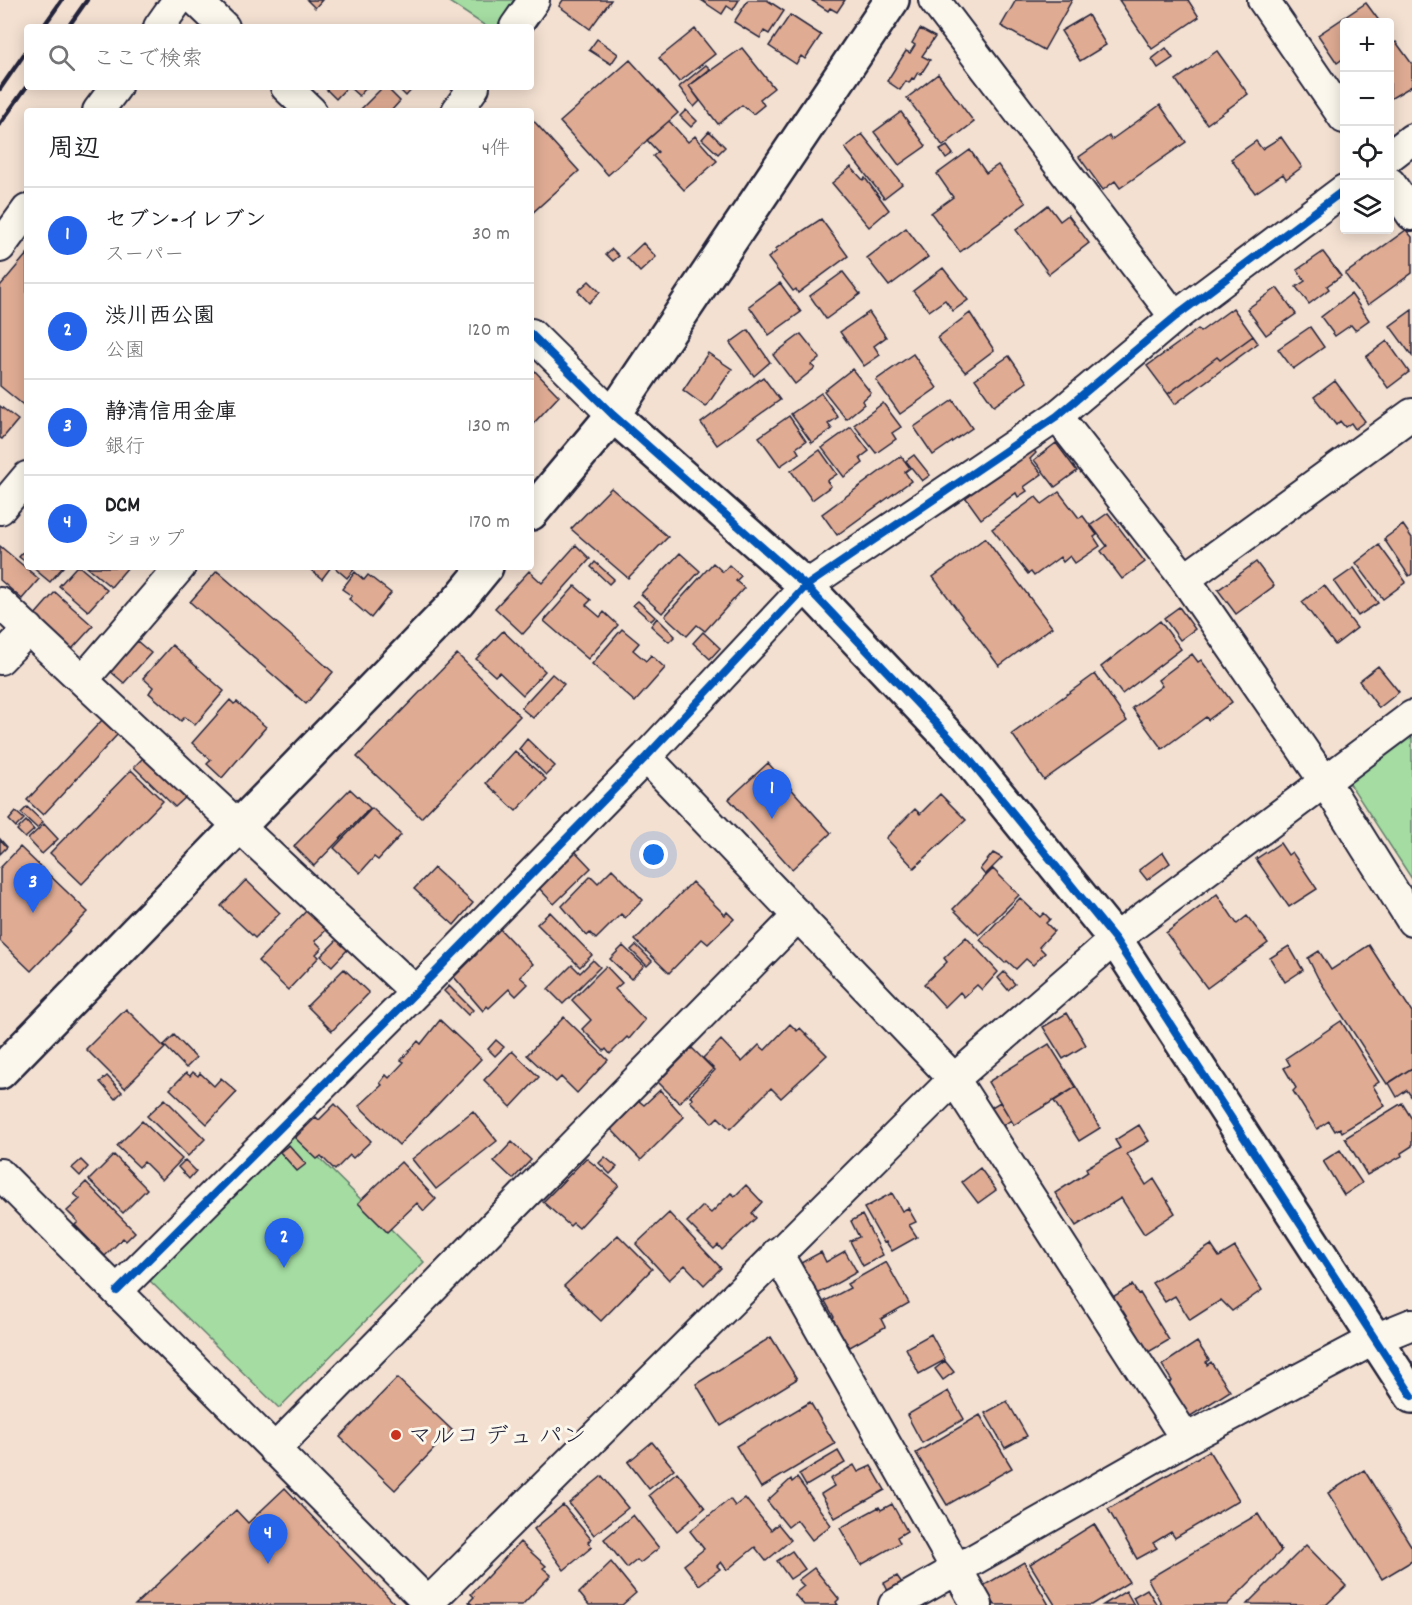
<!DOCTYPE html>
<html lang="ja">
<meta charset="utf-8">
<style>
:root{--surface:#fff;--page:#f2f2f2;--text:#202124;--muted:#757577;--line:#e0e0e0;--accent:#2563eb}
body{margin:0;font-family:Dekko,"Klee One",sans-serif;background:var(--page);color:var(--text)}
.controls{position:absolute;right:18px;top:18px;display:grid;overflow:hidden;border-radius:6px;box-shadow:0 3px 15px #0003}
.controls button{width:54px;height:54px;display:grid;place-items:center;padding:0;border:0;border-bottom:2px solid var(--line);background:var(--surface);color:var(--text);font:30px sans-serif}
.you{position:absolute;left:654px;top:855px;width:21px;height:21px;margin:-15px;border:4px solid #fff;border-radius:50%;background:#1a73e8;box-shadow:0 0 0 9px #1a73e833}
.badge{display:grid;place-items:center;width:39px;height:39px;border-radius:50%;background:var(--accent);color:#fff;font-size:20px;font-weight:700}
.pin{position:absolute;translate:-50% -50px;filter:drop-shadow(0 2px 3px #0008)}
.pin::after{content:'';position:absolute;top:32px;width:21px;height:18px;background:inherit;clip-path:polygon(0 0,100% 0,50% 100%)}
.list{margin:0;padding:0;list-style:none}
h2{display:flex;justify-content:space-between;align-items:center;height:78px;margin:0;padding:0 24px;font-size:26px}
h2 small{font-size:20px;font-weight:400;color:var(--muted)}
.list li{display:grid;grid-template-columns:39px 1fr auto;gap:18px;align-items:center;box-sizing:border-box;height:96px;padding:0 24px;border-top:2px solid var(--line)}
.list b{display:block;font-size:22px;white-space:nowrap}
.list p{margin:0;font-size:20px;white-space:nowrap;color:var(--muted)}
.list em{font-size:20px;font-style:normal;color:var(--muted)}
.icon{flex:none;width:33px;height:33px;fill:none;stroke:currentColor;stroke-width:2;stroke-linecap:round;stroke-linejoin:round}
.map{position:relative;flex:none;width:1412px;height:1605px;overflow:hidden}
.search{position:absolute;background:var(--surface);box-shadow:0 3px 15px #0003;left:24px;top:24px;width:510px;height:66px;display:flex;align-items:center;gap:15px;box-sizing:border-box;padding:0 21px;border-radius:6px;color:var(--muted);font-size:22px}
.panel{position:absolute;background:var(--surface);box-shadow:0 3px 15px #0003;left:24px;top:108px;width:510px;height:462px;border-radius:6px}
.map>svg:first-child{display:block}
</style>
<div class="map">
<svg width="1412" height="1605" viewBox="0 0 1412 1605">
<rect width="100%" height="100%" fill="#f3e0d1"/>
<filter id="ink" filterUnits="userSpaceOnUse"><feTurbulence type="fractalNoise" baseFrequency=".0167" numOctaves="2"/><feDisplacementMap in="SourceGraphic" scale="12" xChannelSelector="R" yChannelSelector="G"/><feConvolveMatrix kernelMatrix="1 2 1 2 8 2 1 2 1" color-interpolation-filters="sRGB"/></filter>
<g filter="url(#ink)">
<!-- green -->
<path fill="#a4dca1" stroke="#637f6e" stroke-width="1.5" d="M446,0h68l-17,27h-10z
M1412,729v150l-66,-101z
M288,1127l136,135 -145,146 -136,-134z"/>
<!-- building -->
<path fill="#dfab93" stroke="#22223b" stroke-width="1.5" d="M307,0h15l-7,8z
M563,0h48l-21,29 -31,-23z
M701,0h38l-6,10 -6,-4 -5,8z
M748,0h19l17,11 -15,23 -5,-3 -4,7 -26,-16z
M811,0h34l-8,12 -7,-4 -2,3z
M1016,0h56l-28,50 -43,-24z
M1119,0h69l11,17 -47,32z
M1366,3l14,19h-36v36l-7,5 -19,-28z
M790,15l31,20 -16,24 -4,-3 -5,8 -27,-18z
M1088,15l18,30 -26,16 -19,-30z
M695,29l20,25 -36,28 -20,-24z
M920,29l15,8 -13,19 8,4 -9,14 -3,-2 -4,7 -2,-1 -3,5 -3,-2 -6,9 -13,-9 19,-30 4,2 5,-8 -3,-2z
M597,39l21,15 -7,10 -22,-14z
M1396,42l16,22v22l-22,13v-53z
M742,48l32,40 -14,11 4,6 -11,9 -11,-9 -24,19 -29,-38z
M1166,48l7,10 -15,10 -6,-9z
M1217,51l31,43 -41,30 -31,-44z
M630,60l48,53 -70,62 -48,-53z
M706,65l4,4 -21,17 11,15 -6,6 -15,-20z
M938,74l36,48 -31,24 -36,-48z
M324,87h23l-11,12z
M349,87h18l-8,9z
M383,87h3l14,14 -9,10h-32z
M397,87h17l-8,9z
M1160,105l26,37 -66,46 -5,-7 -12,9 -24,-33 30,-21 2,4z
M686,110l11,11 -6,6 -11,-11z
M901,112l25,34 -27,19 -25,-33z
M531,118l48,53 -48,43z
M669,121l19,21 7,-6 22,25 -33,29 -31,-34 5,-4 -11,-12z
M709,131l16,16 -7,7 -16,-15z
M862,134l40,50 -18,14 -39,-50z
M1281,137l21,30 -16,12 -3,-5 -28,19 -24,-34 25,-18 6,8z
M947,146l6,8 -7,5 -6,-9z
M970,150l16,23 12,-8 28,38 -66,49 -29,-39 22,-16 -16,-23z
M851,167l12,13 2,-2 24,32 -20,17 -37,-44z
M1048,205l12,16 8,-6 21,28 -40,31 -33,-44z
M821,219l27,37 -50,37 -2,-4 -3,2 -25,-33 9,-7 -2,-2z
M906,228l22,29 -39,29 -22,-28z
M1406,230l6,7v36l-44,32 -23,-31z
M643,243l13,14 -16,15 -13,-14z
M612,249l7,7 -6,5 -7,-7z
M1323,252l18,24 -14,10 2,3 -20,15 -13,-17 9,-6 -8,-11z
M27,254v154l-27,-22v-100z
M943,268l25,32 -15,11 -8,-11 -16,11 -16,-20z
M843,272l17,22 -34,25 -16,-23z
M589,281l11,11 -11,11 -11,-12z
M780,283l21,29 -32,23 -20,-29z
M1277,288l19,26 -30,21 -19,-26z
M1351,294l18,26 -14,10 -4,-5 -16,11 -14,-19z
M1233,308l20,28 -33,24 -3,-3 -49,37 -21,-28 51,-37 2,3z
M1412,310v46l-22,-30z
M869,312l17,25 -12,9 6,9 -16,11 -24,-34z
M970,313l24,37 -29,22 -28,-34z
M1310,327l14,20 -31,22 -15,-20z
M748,330l22,32 -16,14 -24,-33z
M801,334l19,24 -9,7 4,3 -20,16 -22,-29z
M1253,336l5,7 -83,61 -7,-10 49,-37 3,3z
M1387,341l22,31 -21,16 -22,-31z
M708,353l24,16 -26,38 -23,-17z
M913,354l24,34 -37,26 -24,-34z
M1009,356l18,26 -33,24 -19,-27z
M531,367l28,29 -28,30z
M852,369l19,24 -9,8 2,3 -18,15 -22,-28z
M763,377l17,23 -63,45 -16,-22z
M1335,381l30,40 -10,8 -4,-6 -6,4 -5,-6 -4,4 -22,-28z
M821,393l17,24 -10,7 4,5 -20,14 -21,-29z
M953,400l19,28 -39,27 -19,-28z
M883,403l18,24 -9,6 4,6 -20,14 -22,-28z
M0,406l18,14 -16,19 -2,-1z
M789,416l17,25 -10,7 3,5 -19,13 -21,-29z
M851,427l18,24 -9,7 3,5 -19,14 -22,-29z
M1056,443l21,28 -22,16 -21,-27z
M1031,447l5,6 -6,6 12,15 -18,13 3,4 -9,6 -2,-4 -35,26 -18,-25z
M820,450l17,24 -10,7 4,5 -19,14 -21,-29z
M914,455l16,20 -8,6 -16,-20z
M901,456l9,12 -5,4 6,9 -74,54 -15,-21z
M611,488l57,49 -40,41 -57,-49z
M1059,492l20,26 4,-2 14,19 -3,2 6,9 -25,17 -5,-7 -7,6 -3,-5 -26,19 -3,-4 -3,2 -36,-45 44,-32 6,7z
M1108,513l37,49 -23,17 -21,-28 6,-5 -16,-21z
M1403,525l9,13v36l-3,2 -25,-37z
M985,538l67,89 -53,39 -66,-89z
M576,545l14,14 -67,75 -28,-26 34,-37 13,12z
M1379,545l27,37 -23,17 -27,-36z
M0,546l39,33 -17,20 -22,-19z
M27,548v15l-8,-6z
M680,553l20,18 -38,42 -21,-19z
M595,562l19,17 -5,5 -18,-17z
M1256,562l18,24 -38,28 -18,-24z
M713,563l10,9 6,-7 12,11 -5,5 8,7 -39,43 -8,-6 -10,11 -22,-20z
M32,567h31l-13,15z
M76,567h4l27,23 -19,21 -29,-25z
M87,567h41l-17,20z
M313,567h18l-9,12 -11,-9z
M334,567h22l-9,11z
M1354,568l24,35 -20,13 -24,-34z
M217,571l116,101 -27,32 -116,-102z
M355,572l9,8 4,-5 23,18 -20,25 -22,-19 3,-3 -10,-7z
M1324,585l33,43 -22,17 -33,-43z
M575,586l16,14 -5,5 14,12 4,-5 14,13 -30,34 -44,-38z
M55,592l38,34 -21,23 -38,-33z
M638,601l17,16 -4,4 -18,-16z
M1179,607l16,22 -15,11 -16,-22z
M657,618l18,18 -6,6 -18,-16z
M1160,621l21,28 -59,45 -21,-27z
M622,629l17,14 -6,7 13,11 5,-6 14,13 -30,34 -43,-38z
M503,631l42,40 -22,24 -24,-23 -4,4 -19,-17z
M703,632l17,16 -10,11 -17,-16z
M137,641l14,12 -27,30 -14,-12z
M172,645l52,46 -29,34 -10,-8 -4,4 -32,-28 4,-6 -10,-9z
M457,654l63,62 -99,102 -64,-61z
M1192,654l6,8 3,-2 31,42 -24,18 -2,-3 -44,32 -30,-41 30,-22 -4,-6z
M1378,666l21,26 -20,16 -20,-27z
M552,674l12,10 -31,34 -12,-10z
M1095,674l32,47 -83,59 -32,-46z
M230,700l4,4 3,-2 29,25 -44,51 -15,-14 4,-4 -19,-17z
M103,719l15,15 -75,81 -16,-15z
M527,739l28,27 -9,9 -27,-26z
M515,751l31,28 -30,32 -30,-28z
M144,757l42,40 -11,10 -41,-40z
M768,763l63,70 -39,36 -63,-70z
M131,770l32,31 -81,83 -32,-31z
M350,789l20,19 -56,58 -20,-20z
M940,794l26,26 -52,48 -28,-30 29,-29 5,5z
M27,807l16,15 -6,6 -16,-15z
M372,808l29,27 -23,25 -4,-3 -14,16 -26,-25z
M16,812l8,7 -8,8 -7,-7z
M26,821l8,9 -9,8 -8,-8z
M44,824l14,15 -16,15 -14,-15z
M0,839l7,8 -7,7z
M1280,843l8,12 4,-3 25,37 -28,18 -33,-48z
M20,847l68,65 -57,59 -31,-30v-73z
M573,849l18,19 -37,36 -18,-19z
M1163,852l7,11 -23,17 -8,-10z
M993,853l9,5 -17,17 -5,-6z
M434,868l39,35 -19,22 -40,-36z
M612,869l31,31 -18,18 -4,-4 -25,25 -6,-6 -3,3 -25,-30 29,-30 7,7z
M993,869l26,26 -40,40 -26,-26z
M246,880l34,33 -25,25 -34,-32z
M692,882l33,33 2,-3 7,7 -26,25 -6,-5 -33,34 -34,-33z
M1217,894l20,30 10,-8 21,27 -61,45 -41,-55z
M1020,898l20,19 4,-4 6,6 -4,4 8,8 -15,16 6,6 -12,12 -7,-6 -10,10 -9,-8 -2,2 -25,-23z
M310,907l20,19 -15,15 7,7 -6,6 3,3 -31,33 -30,-29z
M550,912l42,43 -12,12 -43,-43z
M499,928l34,36 -13,13 8,7 -12,12 -7,-7 -20,19 -2,-2 -4,5 -29,-34 23,-23 -4,-4z
M342,935l10,10 -20,21 -11,-10z
M966,937l32,35 -16,18 -5,-5 -13,12 -4,-5 -15,15 -21,-23 23,-22 -3,-4z
M636,945l16,16 -5,5 -16,-16z
M1369,945l43,67v56l-25,16 -69,-106 -10,-20 11,-7 12,19z
M623,946l21,20 -13,13 -21,-20z
M1289,946l14,24 -18,12 -15,-24z
M593,960l7,7 -37,37 -15,-15 24,-24 8,8z
M606,966l16,17 -7,6 30,31 -16,19 -2,-2 -17,17 -4,-5 -2,2 -22,-22 9,-9 -19,-20z
M344,969l25,24 -37,38 -25,-25z
M1004,972l11,12 -7,6 -10,-12z
M449,986l24,24 -5,5 -24,-24z
M126,1009l39,39 -40,40 -39,-39z
M1067,1013l19,32 -23,14 -20,-32z
M564,1017l44,43 -31,33 -16,-16 -5,5 -29,-27z
M440,1020l41,39 -82,86 -40,-39 23,-21 -2,-2 6,-8 3,3 15,-16 -3,-2 17,-19 3,3z
M1341,1021l38,61 -6,4 12,20 -43,26 -2,-4 -5,3 -6,-10 -12,8 -24,-38 3,-3 -12,-20 6,-3 -4,-7z
M790,1024l7,7 3,-3 27,27 -46,43 -10,-10 -41,41 -12,-12 -6,6 -22,-22 3,-2 -3,-3 25,-26 -12,-12 18,-18 21,22 17,-17 6,5z
M174,1035l22,23 -10,10 -22,-23z
M496,1040l8,7 -9,9 -7,-7z
M1049,1044l27,43 -62,38 -26,-43z
M692,1048l21,21 -34,34 -21,-21z
M512,1051l27,26 -28,30 -27,-27z
M1412,1068v30l-5,-8 -10,7 -8,-14z
M193,1072l5,4 2,-3 14,13 7,-8 16,14 -30,32 -37,-35 16,-16 4,3z
M107,1076l15,16 -7,7 -15,-17z
M1076,1087l24,41 -21,13 -25,-40z
M660,1090l24,27 -43,43 -30,-31 28,-28 5,4z
M165,1099l40,40 -17,17 -41,-40z
M1000,1102l11,18 -10,7 -11,-19z
M1402,1103l10,16v27l-11,7 1,3 -35,19 -22,-37z
M335,1104l36,37 -18,17 -3,-3 -15,15 -14,-14 -4,3 -22,-21 21,-21 3,3z
M473,1111l24,30 -61,48 -24,-30z
M142,1121l40,38 -20,21 -18,-18 -5,5 -22,-21z
M1139,1125l10,16 -22,13 19,31 8,-6 21,34 -31,21 -23,-36 -45,28 -21,-33 33,-21 -2,-4 34,-20 -5,-8z
M512,1142l19,18 -18,19 -19,-18z
M289,1145l17,19 -9,7 -17,-19z
M1340,1150l22,33 -18,12 -21,-34z
M114,1155l33,34 -24,24 -34,-33z
M605,1157l12,10 -7,7 -11,-11z
M586,1158l33,27 -40,43 -6,-5 -3,3 -27,-24z
M81,1160l7,7 -8,9 -8,-8z
M185,1160l11,11 -7,8 -11,-12z
M401,1162l35,37 -12,12 -7,-8 -30,29 -29,-29z
M980,1168l16,22 -18,13 -16,-21z
M86,1182l49,50 -9,9 -3,-3 -18,18 -30,-31 3,-3 -11,-11 13,-12 -6,-5z
M746,1185l16,17 -10,11 4,5 -34,32 -4,-5 -4,4 -27,-27 16,-16 8,7 20,-20 4,3z
M892,1193l10,18 6,-3 8,14 -7,3 8,12 -25,14 -6,-9 -2,1 -20,-35z
M669,1213l52,55 -17,17 -19,-20 -16,15 -33,-36z
M862,1215l21,40 -20,11 -13,-25 9,-4 -8,-16z
M618,1235l34,34 -51,52 -37,-35z
M1211,1245l8,12 16,-10 27,43 -30,21 -11,-11 -31,20 -15,-24 -10,6 -13,-19z
M845,1251l12,21 -41,23 -17,-31 22,-12 5,10z
M886,1262l23,41 -28,16 4,8 -35,20 -3,-4 -2,1 -14,-25 3,-2 -9,-16 25,-13 -3,-4z
M1132,1285l6,9 2,-1 29,47 -24,14 -34,-56z
M931,1334l14,26 -26,14 -13,-26z
M771,1337l26,42 -76,47 -25,-42z
M1197,1342l12,18 -3,2 1,3 4,-3 19,29 -41,26 -21,-33 4,-3 -10,-16z
M945,1361l9,11 -11,8 -8,-11z
M397,1378l55,52 -57,60 -55,-53z
M948,1391l16,28 -42,24 -15,-28z
M1007,1401l20,35 -22,12 -20,-35z
M810,1402l25,42 -74,44 -25,-42z
M980,1415l32,53 -65,37 -31,-52z
M652,1442l22,27 -25,20 -21,-27z
M838,1451l7,12 -39,23 -7,-12z
M1209,1451l30,49 -64,38 -4,-6 -18,11 4,5 -20,11 -29,-50z
M854,1465l4,7 13,-6 14,24 -50,28 -14,-24 13,-8 -4,-7z
M1364,1470l48,77v14l-30,18 -54,-86z
M677,1472l28,36 -28,23 -28,-36z
M602,1476l26,32 -34,27 -25,-32z
M797,1478l34,47 -19,15 -15,-20 -9,7 -21,-26 24,-22 1,3z
M285,1488l111,117h-261l101,-95 12,13z
M745,1498l26,32 7,-6 13,16 -25,21 -11,-14 -28,23 -6,-8 -4,4 3,3 -21,16 -15,-20 20,-16 -14,-18 40,-32 5,7z
M892,1504l15,27 -10,6 3,6 -39,22 -21,-37 39,-21 2,3z
M563,1505l28,34 -3,3 4,5 -28,23 -30,-41z
M1258,1514l23,37 -54,54h-65l-14,-26z
M633,1515l26,33 -19,15 -3,-3 -10,8 -23,-29z
M1094,1524l35,58 -37,23h-37l-25,-41z
M520,1542l26,24 -3,2 8,7 -29,30h-49l-4,-3 5,-5 -3,-3z
M1306,1545l40,41 -20,19 -79,-1z
M792,1551l13,18 -15,10 -13,-18z
M611,1562l25,31 -14,12h-33l-10,-12z
M1024,1562l25,43h-54l-12,-19z
M814,1568l25,31 -3,3 2,3h-34l-10,-11 10,-8 -6,-6z
M897,1576l5,7 -14,8 -4,-8z
M1147,1589l10,16h-20l-4,-8z
M1126,1591l8,14h-31z"/>
<g fill="none" stroke-linecap="round" stroke-linejoin="round">
<defs>
<path id="minor" d="M196,0l28,27
M934,0l241,317
M1263,0l81,118
M159,27l19,-27
M515,27l19,-27
M286,87l25,24
M98,111l18,-24
M457,111l17,-24
M1390,156l22,-17
M1390,183l22,32
M0,247l27,-37
M531,334l82,81
M1057,416l128,163 140,203 87,139
M0,509l27,-32
M1185,579l227,-165
M0,603l416,389
M0,659l29,-30
M83,680l97,-113
M646,757l308,322 232,360
M0,1174l430,431
M777,1253l200,352
M117,1291l299,-299 230,-235 160,-171 251,-170 118,-99 169,-127
M274,1450l525,-535
M428,1603l526,-524 161,-140 297,-223
M894,1605l292,-166 189,-100 37,-15"/>
<path id="tertiary" d="M613,415l193,171 159,168 150,185 297,457
M531,513l82,-98 279,-415
M0,1072l458,-471 28,-34"/>
</defs>
<!-- minor casing -->
<use href="#minor" stroke="#22223b" stroke-width="34"/>
<!-- tertiary casing -->
<use href="#tertiary" stroke="#22223b" stroke-width="38"/>
<!-- minor -->
<use href="#minor" stroke="#fbf7ec" stroke-width="30"/>
<!-- tertiary -->
<use href="#tertiary" stroke="#fbf7ec" stroke-width="33"/>
<!-- rail -->
<path stroke="#22223b" stroke-width="4.5" d="M43,27l19,-27
M68,27l19,-27
M0,89l27,-39
M0,124l27,-38"/>
<defs>
<path id="cycleway" d="M531,334l82,81 193,171 159,168 150,185 297,457
M117,1291l299,-299 230,-235 160,-171 251,-170 118,-99 169,-127"/>
</defs>
<!-- cycleway casing -->
<use href="#cycleway" stroke="#fbf7ec" stroke-width="11"/>
<!-- cycleway -->
<use href="#cycleway" stroke="#0057b8" stroke-width="8"/>
</g>
</g>
<!-- markers -->
<circle fill="#c8321e" stroke="#fbf7ec" stroke-width="2" cx="396" cy="1435" r="6"/>
<g text-anchor="middle" stroke-width="6" stroke-linejoin="round" paint-order="stroke">
<!-- poi labels -->
<g font-size="24" fill="#22223b" stroke="#fbf7ec" text-anchor="start">
<text x="408" y="1443">マルコ デュ パン</text>
</g>
</g>
</svg>
<div class="controls">
<button>+</button>
<button>−</button>
<button><svg class="icon" aria-label="locate" viewBox="0 0 24 24"><circle cx="12" cy="12" r="6"/><path d="M12 2v4M12 18v4M2 12h4M18 12h4"/></svg></button>
<button><svg class="icon" aria-label="layers" viewBox="0 0 24 24"><path d="M12 4l9 5-9 5-9-5zM3 14l9 5 9-5"/></svg></button>
</div>
<div class="you"></div>
<div class="pin badge" style="left:772px;top:819px">1</div>
<div class="pin badge" style="left:284px;top:1268px">2</div>
<div class="pin badge" style="left:33px;top:913px">3</div>
<div class="pin badge" style="left:268px;top:1564px">4</div>
<div class="search"><svg class="icon" aria-label="search" viewBox="0 0 24 24"><circle cx="10" cy="10" r="6"/><path d="M15 15l6 6"/></svg>ここで検索</div>
<section class="panel">
<h2>周辺<small>4件</small></h2>
<ul class="list">
<li><span class="badge">1</span><div><b>セブン-イレブン</b><p>スーパー</p></div><em>30 m</em></li>
<li><span class="badge">2</span><div><b>渋川西公園</b><p>公園</p></div><em>120 m</em></li>
<li><span class="badge">3</span><div><b>静清信用金庫</b><p>銀行</p></div><em>130 m</em></li>
<li><span class="badge">4</span><div><b>DCM</b><p>ショップ</p></div><em>170 m</em></li>
</ul>
</section>
</div>
